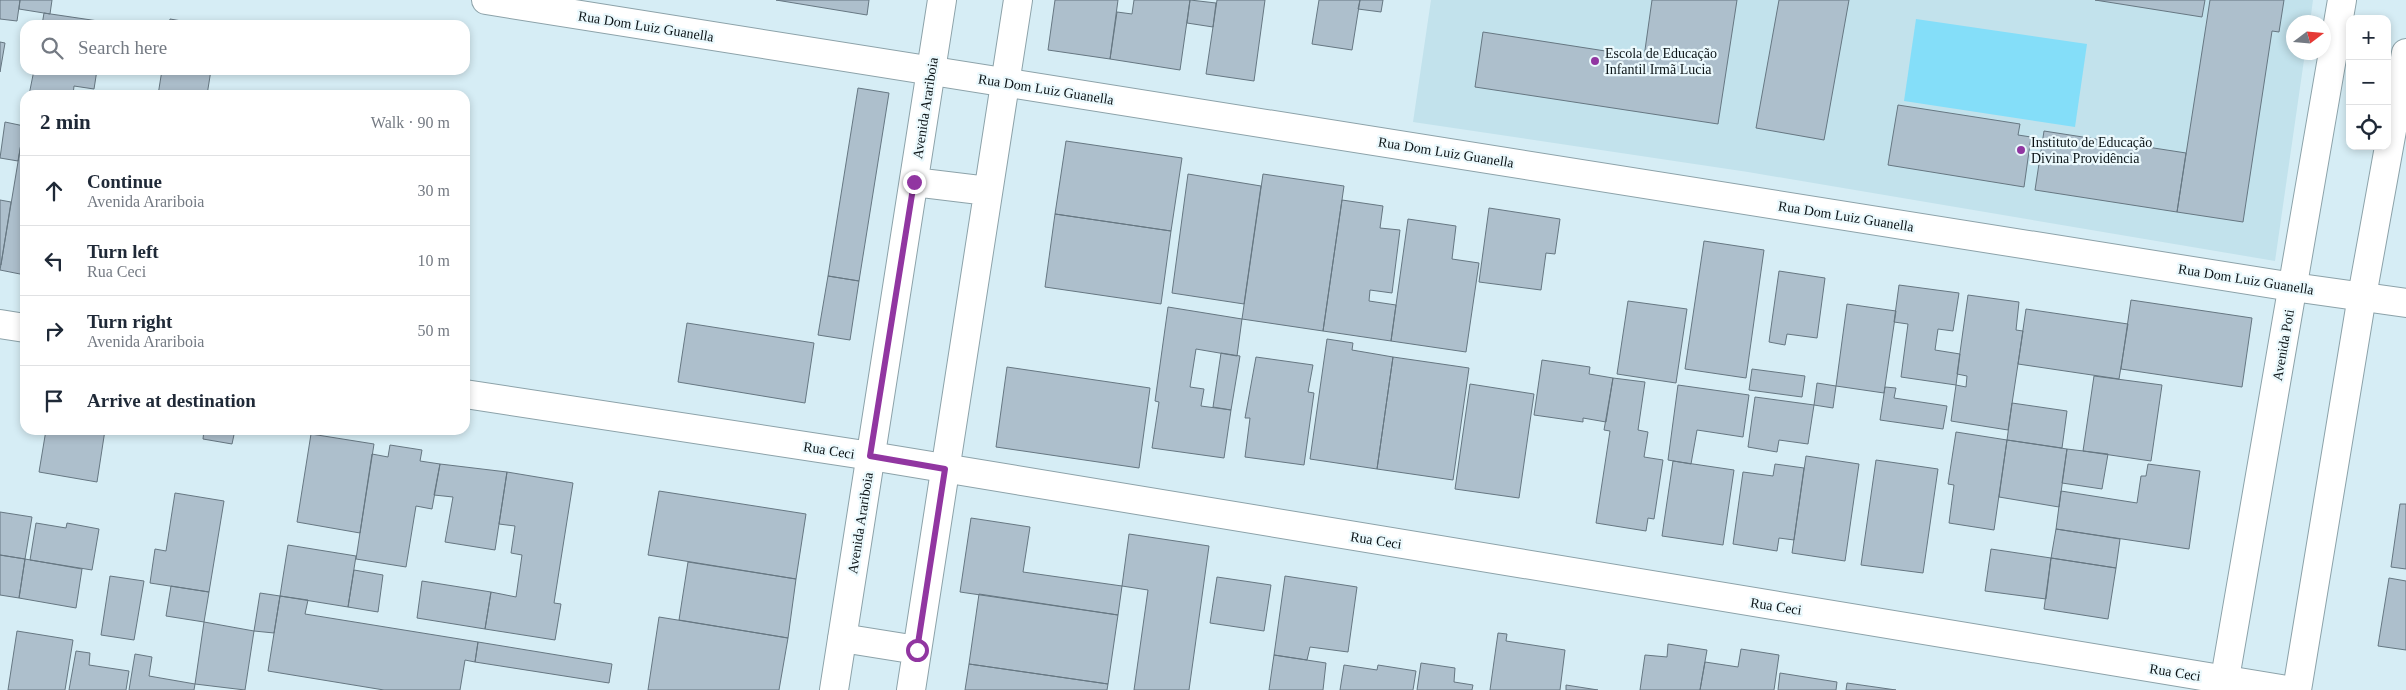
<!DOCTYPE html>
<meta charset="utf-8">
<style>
:root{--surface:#fff;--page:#f6f6f7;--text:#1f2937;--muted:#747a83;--line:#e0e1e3}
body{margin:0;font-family:"Times New Roman",serif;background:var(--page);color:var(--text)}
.controls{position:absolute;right:15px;top:15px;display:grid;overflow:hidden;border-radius:10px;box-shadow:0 2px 8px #0003}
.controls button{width:45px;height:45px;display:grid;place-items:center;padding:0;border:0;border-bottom:1px solid var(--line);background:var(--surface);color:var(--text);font:25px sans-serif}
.compass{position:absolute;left:2286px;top:15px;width:45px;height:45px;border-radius:50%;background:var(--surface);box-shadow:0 2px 8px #0003;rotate:74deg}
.stop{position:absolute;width:15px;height:15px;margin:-11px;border:4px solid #9136a1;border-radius:50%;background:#fff}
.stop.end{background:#9136a1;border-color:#fff;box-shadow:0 1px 5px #0008}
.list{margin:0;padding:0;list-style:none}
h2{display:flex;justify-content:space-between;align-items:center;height:65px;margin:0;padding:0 20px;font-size:21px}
h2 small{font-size:16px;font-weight:400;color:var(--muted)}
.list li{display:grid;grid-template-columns:32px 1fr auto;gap:15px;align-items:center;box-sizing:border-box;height:70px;padding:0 20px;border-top:1px solid var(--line)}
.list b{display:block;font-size:19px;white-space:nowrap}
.list p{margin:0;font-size:16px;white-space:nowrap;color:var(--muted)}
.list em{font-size:16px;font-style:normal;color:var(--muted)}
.icon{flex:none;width:28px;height:28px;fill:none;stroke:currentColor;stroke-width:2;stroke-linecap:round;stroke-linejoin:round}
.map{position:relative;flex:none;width:2406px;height:690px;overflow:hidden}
.search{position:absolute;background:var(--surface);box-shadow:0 2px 8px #0003;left:20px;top:20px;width:450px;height:55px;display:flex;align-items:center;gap:12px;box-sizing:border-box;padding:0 18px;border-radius:15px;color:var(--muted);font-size:19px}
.panel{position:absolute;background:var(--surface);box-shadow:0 2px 8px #0003;left:20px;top:90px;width:450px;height:345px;border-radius:15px}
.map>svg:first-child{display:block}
</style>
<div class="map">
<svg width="2406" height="690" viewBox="0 0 2406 690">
<rect width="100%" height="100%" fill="#d6edf5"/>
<!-- built -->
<path fill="#c2e2ec" d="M1431,0h882l-3,22h-16v30l11,1 -30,208 -527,-89 -335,-50z"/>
<!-- pitch -->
<path fill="#84def9" d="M1916,19l171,25 -12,83 -171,-26z"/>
<!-- building -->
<path fill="#adbfcc" stroke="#667782" d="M0,0h20l-3,21 -17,-2z
M20,0h32l-2,14 -31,-5z
M776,0h93l-2,15z
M1055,0h63l-8,59 -62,-9z
M1134,0h56l-10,70 -70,-11 7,-47 15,2z
M1190,0l26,3 -3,24 -26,-4z
M1217,0h48l-11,81 -48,-7z
M1319,0h41l-8,50 -40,-6z
M1360,0h23l-2,12 -23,-3z
M1652,0h85l-19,124 -243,-37 8,-55 161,25z
M1779,0h70l-25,140 -68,-12z
M2095,0h110l-3,17z
M2210,0h74l-5,32 -7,-1 -29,191 -66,-10z
M44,13l61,9 -1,3h-62z
M170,19l35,6h-36z
M0,42l5,1 -5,29z
M34,70h63l-3,19 -20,-3 -1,9h-44z
M162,70h49l-4,25h-49z
M858,88l31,5 -30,188 -31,-5z
M1898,105l122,19 -2,11 13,2 -7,50 -136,-22z
M5,122l19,4 -6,35 -18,-3z
M24,126h1v149l-25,-5z
M2044,131l142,22 -9,59 -142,-22z
M1066,141l116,17 -11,73 -116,-17z
M1188,174l73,12 -17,118 -72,-11z
M1263,174l81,12 -21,145 -81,-12z
M0,200l11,2 -10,63h-1z
M1342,200l41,6 -3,22 20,2 -8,63 -22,-3 -1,11 27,4 -5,36 -68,-10z
M1489,208l71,11 -5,35 -9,-1 -5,37 -62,-8z
M1055,214l116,17 -10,73 -116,-17z
M1408,219l48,7 -4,33 27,4 -13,89 -75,-11z
M1704,241l60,9 -18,128 -61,-9z
M1779,271l46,7 -8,60 -30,-4 -2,11 -16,-3z
M828,276l31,5 -9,59 -32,-5z
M1899,285l60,8 -6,38 -15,-2 -3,21 25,4 -4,31 -55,-8 7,-53 -14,-2z
M1968,295l51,7 -3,28 7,1 -15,99 -57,-9 5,-36 10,2 1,-11 -10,-2z
M2131,300l121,18 -10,69 -121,-18z
M1628,301l59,8 -11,74 -59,-9z
M1847,304l49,7 -12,82 -48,-7z
M1168,307l74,12 -5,37 -41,-7 -6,38 14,2 -3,17 30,4 -7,48 -72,-10 7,-46 -4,-1z
M2026,309l102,15 -9,55 -101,-15z
M687,323l127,20 -9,60 -127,-21z
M1327,339l26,4 -1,7 41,7 -16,112 -67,-10z
M1221,353l19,3 -9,54 -18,-3z
M1256,357l57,8 -5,27 6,1 -10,72 -59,-8 5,-39h-5z
M1393,357l76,11 -16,112 -76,-11z
M1542,360l48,7 -1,7 24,4 -7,44 -23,-4v4l-49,-7z
M1007,367l143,21 -11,80 -143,-21z
M1752,369l53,7 -3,21 -53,-7z
M2094,376l68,9 -11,76 -68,-10z
M1613,378l32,4 -7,48 10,2 -4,25 19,3 -9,59 -6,-1 -2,13 -50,-8 14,-92 -6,-1z
M1817,383l19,3 -3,22 -19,-3z
M1470,384l64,10 -15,104 -64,-9z
M1678,385l71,10 -6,42 -46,-7 -6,34 -23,-4z
M1885,387l11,1 -2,10 53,8 -4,23 -63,-9z
M1755,397l59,8 -6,39 -29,-4 -2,12 -29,-5z
M2012,403l55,8 -5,37 -55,-8z
M46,430h59l-8,52 -58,-10z
M204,430h31l-3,14 -29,-5z
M1956,432l51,8 -13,90 -45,-7 5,-38 -6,-1z
M311,434l63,10 -14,89 -63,-11z
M2007,440l60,9 -8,58 -60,-10z
M390,445l32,5 -2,11 20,3 -8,45 -16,-3 -10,61 -50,-8 16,-105 16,3z
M2067,449l41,5 -6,35 -40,-6z
M1806,456l53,8 -14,97 -53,-8z
M1876,460l62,9 -15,104 -62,-8z
M1673,461l61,9 -11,75 -61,-9z
M440,464l67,8 -12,78 -50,-8 8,-45 -19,-2z
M1775,464l29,4 -10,72 -15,-2 -2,13 -44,-7 10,-72 30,4z
M2148,464l52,7 -11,78 -133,-20 5,-38 76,12 4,-27h5z
M507,472l66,11 -19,120 7,1 -6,36 -70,-11 6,-37 25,5 6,-42 -11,-2 4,-27 -16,-2z
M659,491l147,23 -10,65 -148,-24z
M175,493l49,8 -15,91 -59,-9 5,-34 11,2z
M2400,504h6v65l-15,-2z
M0,512l32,5 -7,42 -25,-4z
M971,518l59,9 -7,45 99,14 -4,29 -158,-23z
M36,523l30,5 1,-5 32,6 -7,41 -62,-10z
M2056,529l64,10 -4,29 -65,-10z
M1129,534l80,12 -20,144h-55l14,-100 -26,-4z
M288,545l68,11 -8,51 -68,-11z
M1991,549l60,9 -5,41 -61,-8z
M0,555l25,4 -6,39 -19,-3z
M2051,558l65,10 -8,51 -64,-10z
M25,559l57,10 -6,39 -57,-10z
M688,562l108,17 -8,59 -109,-18z
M354,570l29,5 -5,37 -30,-5z
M110,576l34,5 -10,59 -33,-5z
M1285,576l72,11 -9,65 -38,-5 -3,13 -33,-5z
M1217,577l54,8 -7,46 -54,-8z
M2389,578l17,3v69l-28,-4z
M422,581l69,11 -6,37 -68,-11z
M171,586l38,6 -5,30 -38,-6z
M260,593l20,3 -6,37 -20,-2z
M979,594l139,21 -10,69 -139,-20z
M280,596l28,4 -3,14 173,28 -3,20 -10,-2 -5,30h-76l-116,-19z
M659,617l129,21 -9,52h-131z
M204,622l50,9 -9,59 -50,-6z
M17,631l56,9 -8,50h-57z
M1498,633l9,1 -1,7 59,9 -5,40h-70z
M478,642l134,22 -3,19 -134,-21z
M1668,644l39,6 -7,40h-60l5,-35 22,2z
M1741,649l38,6 -5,35h-74l5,-28 33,5z
M76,651l14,2 -1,12 40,6 -3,19h-57z
M135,654l17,3 -3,19 46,8 -1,6h-65z
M1274,655l52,8 -3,27h-54z
M1421,663l34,5 -1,14 19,3 -1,5h-55z
M969,664l139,20 -1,6h-142z
M1344,665l33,5 1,-5 38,6 -3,19h-73z
M1780,673l57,9 -1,8h-58z
M1847,683l49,7h-50z
M1566,685l32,5h-32z"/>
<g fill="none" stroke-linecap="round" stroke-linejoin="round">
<defs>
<path id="minor" d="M486,0l1807,287 113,16
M0,324l25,4
M465,394l406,62 1416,234"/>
<path id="secondary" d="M914,182l74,9
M842,638l75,12
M834,690l108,-690
M911,690l107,-690
M2223,690l119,-690
M2297,690l65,-394 44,-243"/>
</defs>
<!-- minor casing -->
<use href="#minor" stroke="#8ca2a9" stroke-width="30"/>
<!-- secondary casing -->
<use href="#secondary" stroke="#8ca2a9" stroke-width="30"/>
<!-- minor -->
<use href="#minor" stroke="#fff" stroke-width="28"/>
<!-- secondary -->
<use href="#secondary" stroke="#fff" stroke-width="28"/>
</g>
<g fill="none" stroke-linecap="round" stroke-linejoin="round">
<!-- route -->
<path stroke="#9136a1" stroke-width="6" d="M914,182l-44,274 75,13 -28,181"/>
</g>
<!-- markers -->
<g fill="#9136a1" stroke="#ebf9fd" stroke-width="2">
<circle cx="1595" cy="61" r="5"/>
<circle cx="2021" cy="150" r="5"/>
</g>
<g text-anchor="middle" stroke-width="4.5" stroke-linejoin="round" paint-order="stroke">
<!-- street labels -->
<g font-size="14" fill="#0b1316" stroke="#ebf9fd">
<text transform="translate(646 26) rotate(9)" y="5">Rua Dom Luiz Guanella</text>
<text transform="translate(1046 89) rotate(9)" y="5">Rua Dom Luiz Guanella</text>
<text transform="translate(925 108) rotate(-81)" y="5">Avenida Arariboia</text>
<text transform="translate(1446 152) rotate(9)" y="5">Rua Dom Luiz Guanella</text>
<text transform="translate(1846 216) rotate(9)" y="5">Rua Dom Luiz Guanella</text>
<text transform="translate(2246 279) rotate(9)" y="5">Rua Dom Luiz Guanella</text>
<text transform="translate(2283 345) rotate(-80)" y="5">Avenida Poti</text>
<text transform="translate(829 450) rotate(9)" y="5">Rua Ceci</text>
<text transform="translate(860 523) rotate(-81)" y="5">Avenida Arariboia</text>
<text transform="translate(1376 540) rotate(9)" y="5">Rua Ceci</text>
<text transform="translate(1776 606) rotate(9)" y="5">Rua Ceci</text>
<text transform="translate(2175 672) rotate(9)" y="5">Rua Ceci</text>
</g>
<!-- poi labels -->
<g font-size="14" fill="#0b1316" stroke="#ebf9fd" text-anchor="start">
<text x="1605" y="58">Escola de Educação<tspan x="1605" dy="16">Infantil Irmã Lucia</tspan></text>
<text x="2031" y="147">Instituto de Educação<tspan x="2031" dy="16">Divina Providência</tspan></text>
</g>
</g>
</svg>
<div class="controls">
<button>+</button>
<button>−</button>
<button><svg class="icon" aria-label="locate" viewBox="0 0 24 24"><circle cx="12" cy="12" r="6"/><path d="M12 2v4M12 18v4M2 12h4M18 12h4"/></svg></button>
</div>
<svg class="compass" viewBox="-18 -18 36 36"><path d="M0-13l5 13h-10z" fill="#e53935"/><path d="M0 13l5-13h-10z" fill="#747a83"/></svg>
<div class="stop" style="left:917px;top:650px"></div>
<div class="stop end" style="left:914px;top:182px"></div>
<div class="search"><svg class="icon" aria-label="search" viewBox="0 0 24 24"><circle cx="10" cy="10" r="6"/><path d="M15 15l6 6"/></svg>Search here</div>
<section class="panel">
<h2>2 min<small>Walk · 90 m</small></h2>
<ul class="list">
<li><svg class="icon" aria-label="ahead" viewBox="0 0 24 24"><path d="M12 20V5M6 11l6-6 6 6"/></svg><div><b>Continue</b><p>Avenida Arariboia</p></div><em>30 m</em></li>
<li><svg class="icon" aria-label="left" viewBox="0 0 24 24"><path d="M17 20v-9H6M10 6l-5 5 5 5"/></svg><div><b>Turn left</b><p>Rua Ceci</p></div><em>10 m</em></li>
<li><svg class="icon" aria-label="right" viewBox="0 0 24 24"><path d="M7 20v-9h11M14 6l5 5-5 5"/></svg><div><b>Turn right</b><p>Avenida Arariboia</p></div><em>50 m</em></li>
<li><svg class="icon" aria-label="arrive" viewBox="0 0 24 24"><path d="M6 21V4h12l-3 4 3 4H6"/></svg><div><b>Arrive at destination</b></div></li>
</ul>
</section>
</div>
